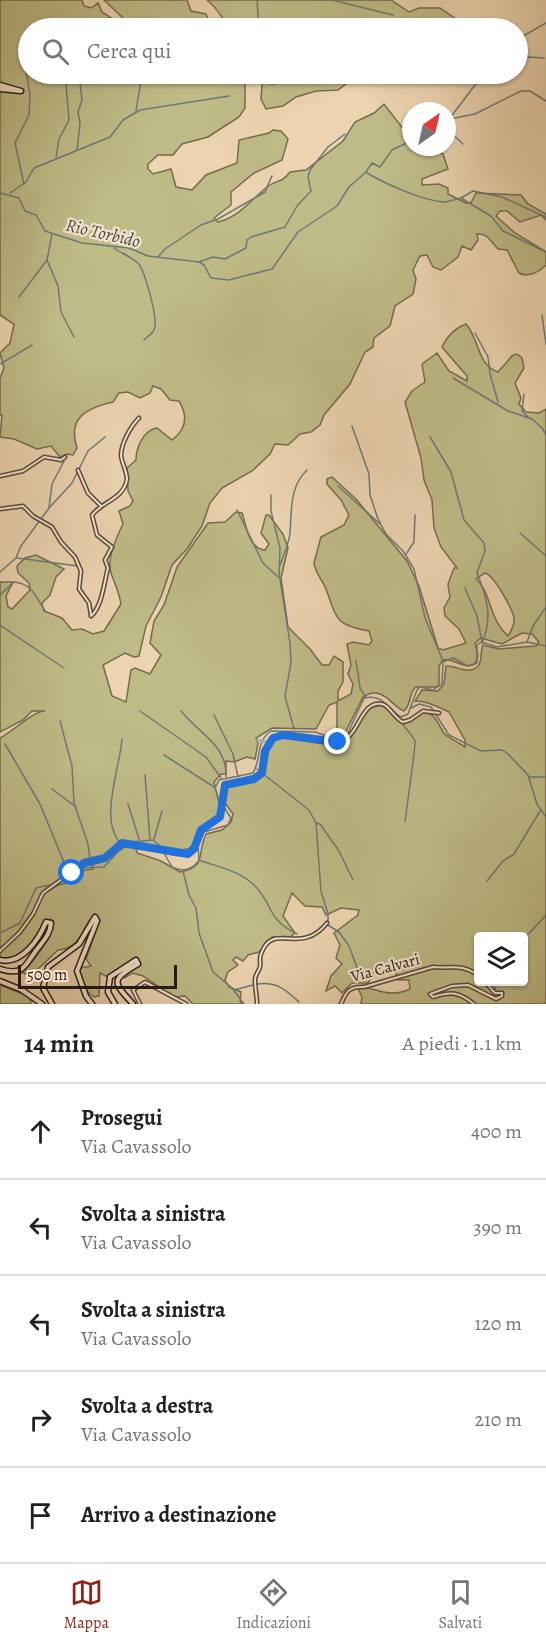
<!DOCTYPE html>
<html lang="it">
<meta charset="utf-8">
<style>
:root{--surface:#fff;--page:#f2f2f2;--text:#202124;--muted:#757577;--line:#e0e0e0;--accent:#8f2418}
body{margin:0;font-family:Alegreya,serif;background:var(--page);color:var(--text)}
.controls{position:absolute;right:18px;bottom:18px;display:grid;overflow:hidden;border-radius:6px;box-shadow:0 2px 4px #0004}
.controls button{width:54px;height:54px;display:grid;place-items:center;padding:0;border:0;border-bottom:2px solid var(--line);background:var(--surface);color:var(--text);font:30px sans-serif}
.compass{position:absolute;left:402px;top:102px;width:54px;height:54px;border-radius:50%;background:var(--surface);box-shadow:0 2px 4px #0004;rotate:34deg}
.scale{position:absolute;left:18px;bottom:15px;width:159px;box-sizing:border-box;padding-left:6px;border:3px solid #291c17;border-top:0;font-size:16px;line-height:21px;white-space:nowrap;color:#291c17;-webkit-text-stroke:4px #f3e3cc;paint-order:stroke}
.stop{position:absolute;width:18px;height:18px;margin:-14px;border:4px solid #1a73e8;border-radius:50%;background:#fff}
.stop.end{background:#1a73e8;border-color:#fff;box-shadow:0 2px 6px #0008}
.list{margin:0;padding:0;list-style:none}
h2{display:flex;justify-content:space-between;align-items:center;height:78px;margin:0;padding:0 24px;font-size:26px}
h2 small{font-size:20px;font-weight:400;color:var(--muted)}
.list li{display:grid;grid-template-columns:39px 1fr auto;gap:18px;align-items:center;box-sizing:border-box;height:96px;padding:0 24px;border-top:2px solid var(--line)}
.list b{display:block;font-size:22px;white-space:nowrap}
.list p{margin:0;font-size:20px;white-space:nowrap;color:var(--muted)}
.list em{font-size:20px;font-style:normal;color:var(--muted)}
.icon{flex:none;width:33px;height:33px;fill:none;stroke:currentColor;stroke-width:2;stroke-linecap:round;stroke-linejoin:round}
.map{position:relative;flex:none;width:546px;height:1004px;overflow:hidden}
.search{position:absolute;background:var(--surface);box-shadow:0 2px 4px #0004;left:18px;right:18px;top:18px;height:66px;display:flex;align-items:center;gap:15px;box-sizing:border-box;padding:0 21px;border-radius:33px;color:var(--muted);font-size:22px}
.sheet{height:558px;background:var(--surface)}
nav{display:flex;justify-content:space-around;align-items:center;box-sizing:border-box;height:84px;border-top:2px solid var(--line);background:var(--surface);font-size:16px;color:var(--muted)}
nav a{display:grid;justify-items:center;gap:3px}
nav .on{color:var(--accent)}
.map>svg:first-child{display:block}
</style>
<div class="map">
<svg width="546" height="1004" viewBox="0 0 546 1004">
<rect width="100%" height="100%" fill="#ecd4b0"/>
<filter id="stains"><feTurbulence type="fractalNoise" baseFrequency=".00333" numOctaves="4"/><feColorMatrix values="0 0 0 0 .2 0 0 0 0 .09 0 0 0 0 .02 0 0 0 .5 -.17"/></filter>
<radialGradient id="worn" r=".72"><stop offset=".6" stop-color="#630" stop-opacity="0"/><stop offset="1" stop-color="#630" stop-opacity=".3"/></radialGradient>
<!-- green -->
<path fill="#bfbb86" stroke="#746c4e" stroke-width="1.5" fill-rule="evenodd" d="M0,0h82l2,6 7,2 7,-5 4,9 20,13 2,-6 -20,-19h83l4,11 15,3 6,14h-184v46h226l-9,5v29l-6,9 -31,20 -26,7 -9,11h-15l-10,9v5l5,5 18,-5 5,18 16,3 14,-15 31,-12 2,-23 30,-7 4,-3 8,1 7,8 -6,21 -28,13 -23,19v13l-17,13 4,4c21,-5 33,-22 49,-35 10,-8 14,-3 23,-15l16,-2 37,-29 12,-19 19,-9 10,-9 20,26 7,5v12h17l15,7 5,15 -26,10v6l17,-1 9,4v6l18,9h5l5,-10 45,2 7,9 18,10v6l-5,-5 -21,7 -13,-11h-7l-4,5 19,17 31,19v13c-7,7 -18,13 -27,8l-12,-23 -9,-1c-7,-7 -10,-16 -21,-15l1,6 -7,10 -9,-4 -4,11 -17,13 -8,-3 -6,-12 -7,1 -7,14 3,9 -3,15 -18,12 -5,20 -16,12 -1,9 -8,5 -15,32 -26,31 -4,10 -9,7 -11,2 -12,11 -13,-1 -5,10 -18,17 -30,17 -12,15 -8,23 -15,23 -15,16 -11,32 -15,29 -7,30 -5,1 -9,-4 -22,12 9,31 14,6 5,-32 4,-2 15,6 11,-19 -11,-12 4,-22 10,-16 13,-38 31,-44 17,-1 11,-10 6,1c5,14 6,35 23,37l4,-6 -8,-11 5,-18h3l14,19 5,14 -7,30 7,49 22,22 12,16h7l5,-9 9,6v20l-5,9v10l13,-7 2,-10 -5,-10 3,-9 -4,-21 6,-2 16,3 3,-4 -3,-10c-34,-6 -32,-12 -43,-42 -4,-10 -11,-16 -12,-26l7,-26 23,-12 5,-10 -8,-15 -14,-16v-5l5,-2 24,22 51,62 12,25 19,62 5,2 23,-7 -7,-14 -14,-13 -1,-8 6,-11 -2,-13 6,-16h3l-16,-21 -7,-19 -2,-28 -8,-20 -3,-22 -16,-56 7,-11 13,-9 -3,-18 15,-11 12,18 18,10v-5l-25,-29c5,-11 13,-19 24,-23 13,14 11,41 32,48l14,-16 5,-2 5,4 2,10 -9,15 6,15 -2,6 7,8 13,1 7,-4v595h-185l1,-7 -4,-9c17,-3 28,12 52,1l-1,-9h-11l-3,-10 -8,-3 -11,2 -8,14h-16l-10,10 -7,-7 -9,5 5,-15 11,-12 -6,-6 4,-13 -6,-12 24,-18 1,-5 -18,-2 -15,7 -4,-8 -17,-1 -13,-13 -9,23 12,17 -5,4h-18l-13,15 -11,3 -5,6 -7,-4 -3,3 5,5 -10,7 -3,8 4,7 12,5 -1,9 3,3h-50l-8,-8 -11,1 -31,-21 -10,-3 -9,5v-4l16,-11 -3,-4 -23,12 -6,6 -8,-4 -1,23 -5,1c-9,-6 -16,-17 -14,-29l11,-2 -5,-7 14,-39 -3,-4c-16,3 -11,32 -39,34l-21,20 -4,-1 -8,5 -4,-2c11,-9 37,-39 30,-53l-6,2c-8,19 -22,40 -45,37v-6l30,-31 11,-26 17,-10 9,-2 18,-13 8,-1v-5l13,-4 23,-16 6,1 2,8 24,8 19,11c28,-6 16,-17 26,-38l16,-4 9,-8 2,-8 -8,-11 1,-17 34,-9 4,-5 4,-17h-2l4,-11 9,-7 53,7c22,-5 25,-21 38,-36l11,-3c18,10 16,29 40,8 15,-2 16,11 23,20 5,6 15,9 21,14v-7l-16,-28c-8,-4 -25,-12 -34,-11l7,-11 16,1 6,-7 2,-18c8,-1 17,6 25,4 14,-3 8,-18 12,-25l16,4 37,-3 3,-4 -7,-8 -10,-1 -20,11 -21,-6 -6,5 3,13 -3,8c-12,6 -20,-6 -32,-4l-4,6v19l-3,2h-20c-8,6 -4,17 -12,24 -12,-4 -21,-27 -41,-14l-17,34 -5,2 -4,-3v-28l-8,3 -13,24 -44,-1 -16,10 2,5 -3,16 -8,-2 -13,5 -8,-1v13h-5l-7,8 7,29c-6,7 -11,10 -18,15 -6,6 -6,16 -12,21 -11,9 -55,-6 -71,-5l-14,14 -22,6 -42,31 -10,21 -14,19 -18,17v-212c12,-6 35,-28 45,-27h-13l-9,9 -23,12v-150h13l-7,14 2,11 4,2 18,-19 -1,-7 -11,-10 -1,-7 8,-8 11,-3 28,14 -8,8 -6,18 -8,8 2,8 18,7 10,12 10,-1 11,5 11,-3 17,-27c-2,-12 -6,-20 -10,-31 -5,-14 6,-37 12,-49l-4,-13 11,-5 3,-5 -5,-10 -1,-23 9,-8c0,-13 8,-30 21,-32l15,12c15,-11 16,-24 7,-39l-9,-1 -9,-11 -8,-3 -3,7 -10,5 -12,-6 -9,1 -6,9c-26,6 -46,15 -36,46l-4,7 -6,-1 -7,3 -9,-11 -14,3 -23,-10 -14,-2 2,-22h-2v-37l4,-10 -4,-15 10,-10 4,-19 -14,-9v-224l20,2 3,-3 -23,-7zM485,573c9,2 26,34 29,44 1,7 -2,13 -6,19 -20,-18 -16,-43 -32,-57zM478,936h46v45h-46z
M207,0h184l18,12 10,-4h21l19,13 22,5 -3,2h-212v-5h-6l-6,5c-37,1 -24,-9 -47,-28z
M276,74h100l-10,5 -11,-2 -17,13 -22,1 -20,6 -13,9 -17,3 -5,-10 1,-14 2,-2 11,1 3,-4z
M0,985l30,12 1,7h-31z"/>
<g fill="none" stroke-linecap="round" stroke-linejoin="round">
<!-- stream -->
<path stroke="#6f7877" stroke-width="1.5" d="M257,0l2,28
M332,0l61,15
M518,39l28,-16
M518,66l10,-9 16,1
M136,111l6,-37
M450,119l25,-5 46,-23h9l16,10
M447,122l28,-37 16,-11
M447,129l16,15
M77,150l3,-27 -2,-11 4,-12 -2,-17
M56,157l3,-18 10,-19 -3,-36
M367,173c19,11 54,27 76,29 5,0 12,-3 18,-4l30,18 12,15 43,21
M24,184l-9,-41 14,-28 1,-20 -4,-25
M0,193l19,5 6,13 11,4 9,16 37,12 47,5 19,8 51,6 5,3 7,13 18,2 43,-11 26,-37 39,-26 12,-19 17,-15 6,-9 8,4 12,-17 19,-9
M10,193l16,-11 8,-14 76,-31 13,-17 17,-10 89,-14
M461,198l12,-7 29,6 44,20
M52,234l-5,26 11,26 3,26 13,25
M114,248c7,5 17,9 24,15 7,8 21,58 16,67 -1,3 -7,7 -10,10
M159,256l6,-7 36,-24 17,-6 47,-27 7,-16
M199,262l14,-5 12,2 21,-11 1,-8 4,-3 34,-10 12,-21 14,-15 -3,-14 2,-7 18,-23 17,-13
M19,297l28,-37
M542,315l4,29
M475,333l13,24 2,17 8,28
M0,364l32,-19
M453,378l55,33 24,8 11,10 3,7
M524,394l-2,17 6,6
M352,426l17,48 1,21 8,24 8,15 17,17 11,18 11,49 18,43
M430,437l21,35 13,48 20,23 1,8 -8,22c10,24 16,45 5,70
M338,486l42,38
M271,495v16l9,37 -1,25 11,70 1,20 -6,33 9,33
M49,508l3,-24 12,-23
M237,510l26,53 15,14
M520,533l26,23
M406,554l8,-12 1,-27
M17,558l61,8
M280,565c4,-10 9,-22 10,-32 2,-22 -1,-46 17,-63
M0,572l16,-14 5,-12 28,-38 23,-25 16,-32 17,-14
M465,588l12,28 5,26
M0,595l14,-13c20,2 22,17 32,30
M0,625l64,43
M527,642l6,-16 13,-19
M356,660l4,28 6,10
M411,708l8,-4 12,3 18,28 32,16 21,-1 6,4 20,21 9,29 9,13
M140,711l66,46 15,21
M181,711c17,22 47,34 45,66
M214,715l19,39 5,23
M60,721l12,45 2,37 14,41 3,24
M401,721c4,8 11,13 14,20 1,4 -9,71 -10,81
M122,739c-2,30 -25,84 1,107
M5,744l35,60 30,73
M164,755l50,32
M257,769l52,41 7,13 5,68 7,23v11l11,7 10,14 13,35
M145,775l5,64
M529,777h17
M52,789l24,18
M128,804l11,35
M316,823l4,1 19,27 14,29
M154,839l8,-28
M129,842l24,-2 7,6 12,21c10,5 21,3 27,-7l-1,-15 6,-13 24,-7 3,-7 -13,-20 -3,-10 4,-8 34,-7c9,-15 2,-31 18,-42l44,1 12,4 21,-3 16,-35c20,-4 23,10 37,19l7,-3 9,-24 3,-3 13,3 9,-6 1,-22 10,-4 15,8 9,-3v-18l4,-3 16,5 30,-5 19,4
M199,860c19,7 42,11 56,26 19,19 11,33 42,48
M183,871l6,24 7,13 3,25 14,39 19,16 12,16
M487,881l16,-20 11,-7 26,-43
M58,883l10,-3 13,-12 23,-1 21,-23
M0,933l20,-10 16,-35 18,-4
M524,939l22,-24
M257,984c20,-3 29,6 42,18
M495,989l2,-8
M234,990l19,-5"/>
<!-- canal -->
<path stroke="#9eb5b7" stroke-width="3" d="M258,740l8,2"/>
<defs>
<path id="street" d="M78,470l10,23 13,13
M0,476l23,-5 21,-14 17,3 4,-3
M0,509l23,-3 10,10 19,11 9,15 14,15 6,14 -2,18 10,14 2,12
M91,616c11,-9 13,-33 17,-48l-3,-8 7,-13 -15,-12 -5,-20c11,-14 32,-16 35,-36 0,-7 -5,-16 -6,-23 0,-13 10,-30 18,-38
M0,951l20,-19 13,-18 10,-21 41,-30 21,-5 16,-15c18,-2 57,17 70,9l10,-22 19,-13 5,-32 34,-9c11,-14 0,-37 24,-41 19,2 46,13 64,3 12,-8 16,-38 35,-34 8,2 12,14 21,18l7,-2 13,-9 16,2
M140,1004l-7,-14 12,-8 41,22
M257,1004c0,-8 -2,-16 -2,-24 0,-6 3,-7 5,-13 1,-4 -1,-9 1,-13 12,-34 39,3 66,-31
M341,1004c5,-12 8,-18 23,-17l69,-20c19,2 27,-4 45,8
M474,1004c-15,-12 -23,-13 -41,-7l-3,-3 22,-8 16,-1 28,14 6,-3v-3h-7l-11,-12"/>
<path id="secondary" d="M0,85l21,6 -21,-2
M0,960c22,5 39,-21 46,-38l5,1c-1,11 -6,16 -13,25 -13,16 -13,29 -38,21
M0,981l22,9 20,14
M52,1004l-9,-16 5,-21 31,-23 16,-27 2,4 -20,50 9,25 6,8
M115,1004l-7,-12 2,-15 26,-17 2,4c-28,16 -25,18 -5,40"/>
</defs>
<!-- street casing -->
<use href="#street" stroke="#5a4a3d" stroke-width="5"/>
<!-- secondary casing -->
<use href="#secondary" stroke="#291c17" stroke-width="7"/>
<!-- street -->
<use href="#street" stroke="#f3e3cc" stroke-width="2"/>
<!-- secondary -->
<use href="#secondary" stroke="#f3e3cc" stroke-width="4"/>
</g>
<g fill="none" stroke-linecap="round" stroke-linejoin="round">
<!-- route -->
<path stroke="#1a73e8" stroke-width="8" d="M72,873l12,-10 21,-5 17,-15 66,11 6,-5 7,-19 19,-13 5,-32 29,-6 8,-6 3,-22 8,-13 10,-3 55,7"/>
</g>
<g text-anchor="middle" stroke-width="4.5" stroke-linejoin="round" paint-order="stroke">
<!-- street labels -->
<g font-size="16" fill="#291c17" stroke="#f3e3cc">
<text transform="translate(385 967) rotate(-15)" y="6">Via Calvari</text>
</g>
<!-- water labels -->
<g font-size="18" font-style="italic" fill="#4c4a47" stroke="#f3e3cc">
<text transform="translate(103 233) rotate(13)" y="6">Rio Torbido</text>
</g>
</g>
<rect width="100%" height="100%" filter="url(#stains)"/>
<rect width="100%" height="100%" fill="url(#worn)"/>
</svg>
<div class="controls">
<button><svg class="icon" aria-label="layers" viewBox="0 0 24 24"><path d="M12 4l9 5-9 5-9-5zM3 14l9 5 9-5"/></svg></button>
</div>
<svg class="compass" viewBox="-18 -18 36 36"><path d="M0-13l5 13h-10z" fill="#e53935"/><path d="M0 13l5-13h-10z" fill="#757577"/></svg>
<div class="scale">500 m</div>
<div class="stop" style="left:72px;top:873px"></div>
<div class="stop end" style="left:338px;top:742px"></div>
<div class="search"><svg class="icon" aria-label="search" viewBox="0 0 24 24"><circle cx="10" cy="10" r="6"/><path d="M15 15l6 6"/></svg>Cerca qui</div>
</div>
<section class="sheet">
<h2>14 min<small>A piedi · 1.1 km</small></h2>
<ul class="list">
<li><svg class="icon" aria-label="ahead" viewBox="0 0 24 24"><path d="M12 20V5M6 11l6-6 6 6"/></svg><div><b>Prosegui</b><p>Via Cavassolo</p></div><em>400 m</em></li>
<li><svg class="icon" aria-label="left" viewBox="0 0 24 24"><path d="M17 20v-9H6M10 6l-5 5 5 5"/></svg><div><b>Svolta a sinistra</b><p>Via Cavassolo</p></div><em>390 m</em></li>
<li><svg class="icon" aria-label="left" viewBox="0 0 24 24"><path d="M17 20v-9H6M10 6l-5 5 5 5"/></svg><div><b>Svolta a sinistra</b><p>Via Cavassolo</p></div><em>120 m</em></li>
<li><svg class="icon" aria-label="right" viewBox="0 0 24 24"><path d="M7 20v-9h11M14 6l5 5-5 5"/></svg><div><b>Svolta a destra</b><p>Via Cavassolo</p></div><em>210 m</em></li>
<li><svg class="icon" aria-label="arrive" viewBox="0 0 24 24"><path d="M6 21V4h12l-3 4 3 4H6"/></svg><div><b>Arrivo a destinazione</b></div></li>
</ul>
</section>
<nav>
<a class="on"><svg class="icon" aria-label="map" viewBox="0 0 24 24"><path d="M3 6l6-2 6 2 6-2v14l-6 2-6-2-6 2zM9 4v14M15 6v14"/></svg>Mappa</a>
<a><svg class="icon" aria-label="directions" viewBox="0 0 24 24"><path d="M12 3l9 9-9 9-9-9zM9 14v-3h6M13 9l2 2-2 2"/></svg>Indicazioni</a>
<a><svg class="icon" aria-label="saved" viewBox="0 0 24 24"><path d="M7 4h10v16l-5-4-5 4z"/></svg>Salvati</a>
</nav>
